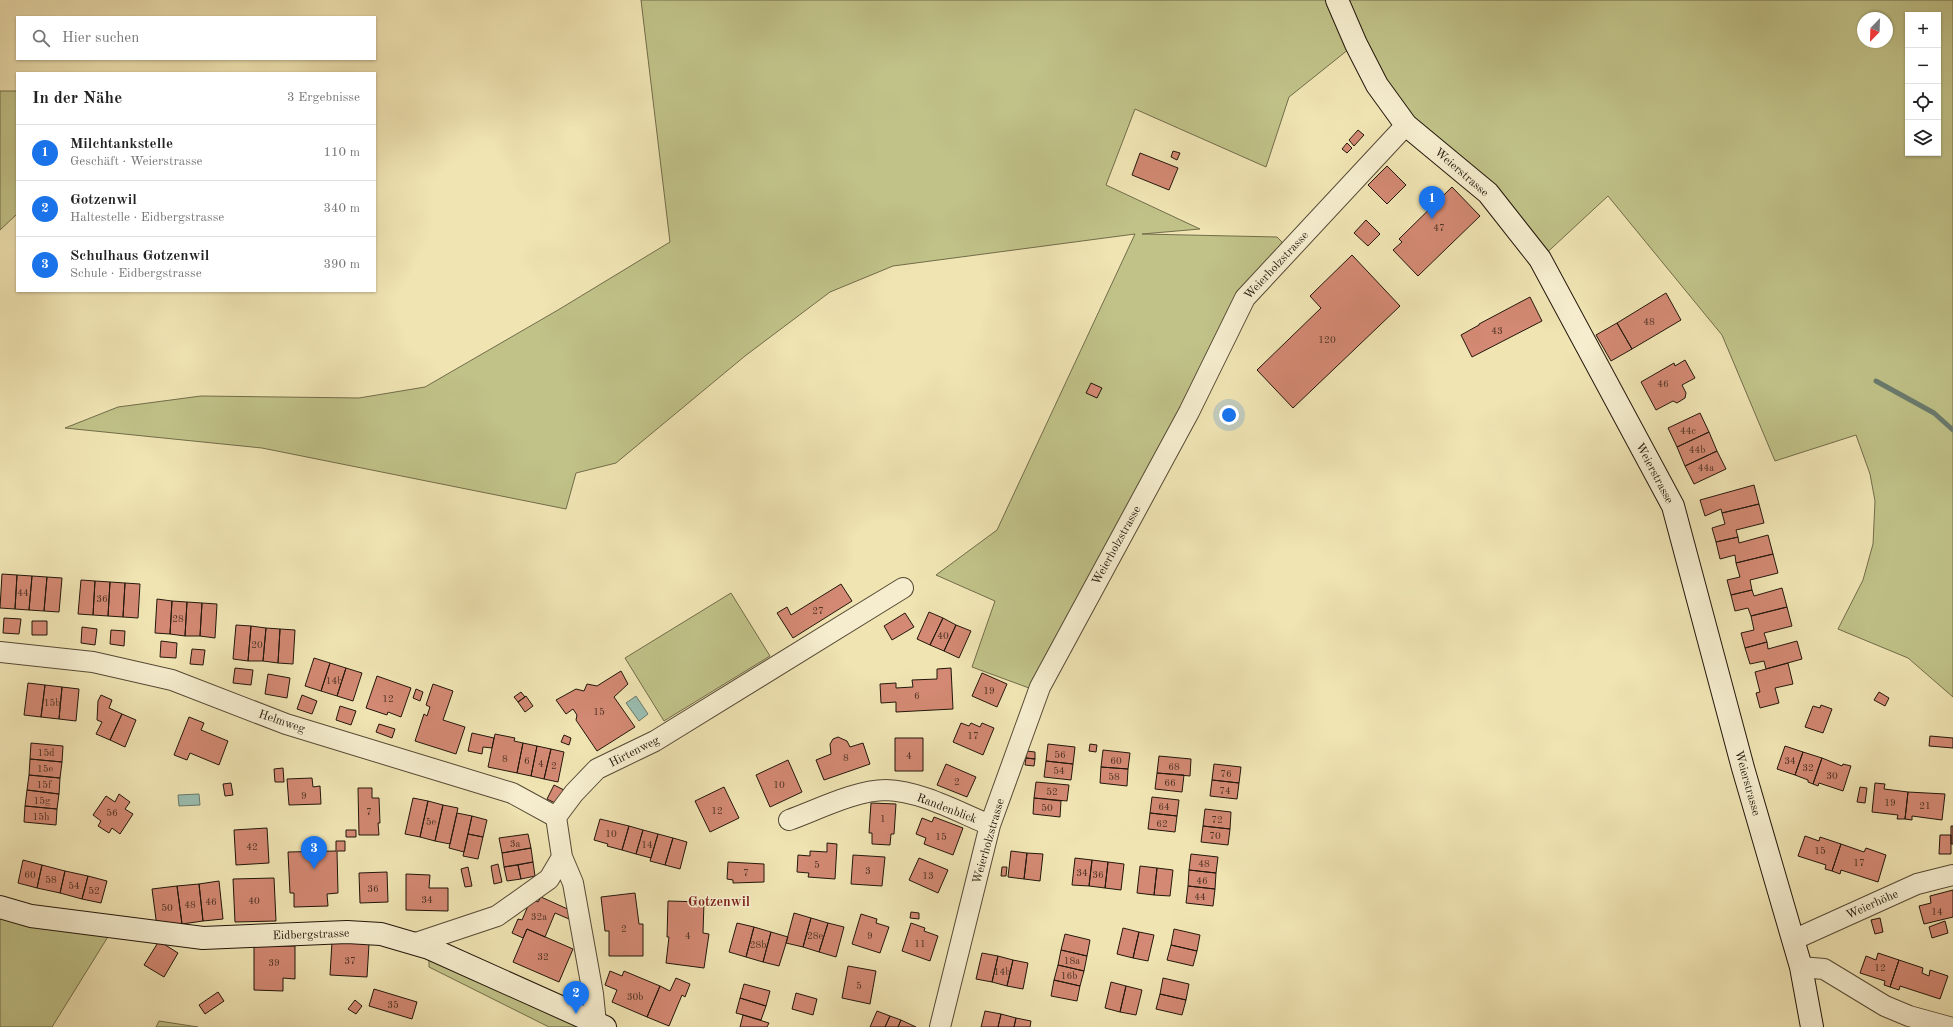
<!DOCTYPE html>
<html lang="de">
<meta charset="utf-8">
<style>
:root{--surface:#fff;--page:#f2f2f2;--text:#222;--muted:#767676;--line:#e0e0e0;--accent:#1a73e8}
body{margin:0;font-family:"Old Standard TT",serif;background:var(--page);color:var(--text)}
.controls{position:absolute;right:12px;top:12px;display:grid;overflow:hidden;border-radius:0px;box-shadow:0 1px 3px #0004}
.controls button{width:36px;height:36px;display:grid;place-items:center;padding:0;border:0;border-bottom:1px solid var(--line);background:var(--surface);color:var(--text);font:20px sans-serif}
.compass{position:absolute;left:1857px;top:12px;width:36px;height:36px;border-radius:50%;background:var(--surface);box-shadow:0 1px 3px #0004;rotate:203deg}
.you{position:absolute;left:1229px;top:415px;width:14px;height:14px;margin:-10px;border:3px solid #fff;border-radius:50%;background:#1a73e8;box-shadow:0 0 0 6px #1a73e833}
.badge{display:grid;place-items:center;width:26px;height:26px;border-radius:50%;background:var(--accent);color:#fff;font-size:13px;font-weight:700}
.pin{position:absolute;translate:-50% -33px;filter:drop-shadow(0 1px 2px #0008)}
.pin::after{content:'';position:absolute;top:21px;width:14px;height:12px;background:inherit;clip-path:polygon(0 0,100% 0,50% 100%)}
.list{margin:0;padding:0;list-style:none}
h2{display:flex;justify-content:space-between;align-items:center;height:52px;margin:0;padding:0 16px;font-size:17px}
h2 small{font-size:13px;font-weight:400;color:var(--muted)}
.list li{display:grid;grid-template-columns:26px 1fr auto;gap:12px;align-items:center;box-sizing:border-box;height:56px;padding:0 16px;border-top:1px solid var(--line)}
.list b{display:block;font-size:15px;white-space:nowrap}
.list p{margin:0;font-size:13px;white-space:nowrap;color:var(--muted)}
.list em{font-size:13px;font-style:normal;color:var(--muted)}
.icon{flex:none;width:22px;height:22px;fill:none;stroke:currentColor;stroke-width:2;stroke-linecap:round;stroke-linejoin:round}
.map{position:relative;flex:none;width:1953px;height:1027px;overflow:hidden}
.search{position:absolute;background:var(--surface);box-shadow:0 1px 3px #0004;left:16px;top:16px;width:360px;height:44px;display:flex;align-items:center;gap:10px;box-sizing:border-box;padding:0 14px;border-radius:0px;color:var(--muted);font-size:15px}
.panel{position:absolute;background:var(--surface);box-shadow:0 1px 3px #0004;left:16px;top:72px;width:360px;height:220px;border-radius:0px}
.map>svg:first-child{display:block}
</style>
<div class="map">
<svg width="1953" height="1027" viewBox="0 0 1953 1027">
<rect width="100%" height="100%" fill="#f0e4b3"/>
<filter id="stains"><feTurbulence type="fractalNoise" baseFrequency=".005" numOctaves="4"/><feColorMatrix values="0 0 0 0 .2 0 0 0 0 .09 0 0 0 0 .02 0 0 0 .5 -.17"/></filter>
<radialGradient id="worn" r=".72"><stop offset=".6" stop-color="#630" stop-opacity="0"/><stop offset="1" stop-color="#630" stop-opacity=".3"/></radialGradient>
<!-- green -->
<path fill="#c0c288" stroke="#726c4a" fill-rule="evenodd" d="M641,0h1312v697l-45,-39 -70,-29 25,-49 10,-36 2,-43 -5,-27 -14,-39 -81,26 -53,-126 -114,-139 -68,63 -131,-141 -50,-77 -70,56 -23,70 -131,-58 -29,76 94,44 -58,5 135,3 5,5 -1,6 -252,440 -57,-21 23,-66 -59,-26 61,-45 138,-296 -242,32 -63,26 -85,64 -129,107 -40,10 -10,36 -304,-61 -197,-20 53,-21 83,-11 158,2 66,-11 133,-77 112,-68zM1908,15h30v138h-30zM1863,18h24v24h-24z
M0,91h17v123l-17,16z
M731,593l39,63 -106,65 -39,-63z
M0,907l114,20 -62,100h-52z
M429,948l176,79h-56l-120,-60z
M159,1021l39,6h-42z"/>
<!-- water -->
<path fill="#9abeb1" stroke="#6a7b6f" d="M636,696l12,18 -9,7 -13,-18z
M199,794l1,11 -21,1 -1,-11z"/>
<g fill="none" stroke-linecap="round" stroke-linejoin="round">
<!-- stream -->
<path stroke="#6a7b6f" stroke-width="5" d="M1876,381l58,32 19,17"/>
</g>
<!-- building -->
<path fill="#d38973" stroke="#23170b" d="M1358,130l6,5 -10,11 -5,-6z
M1347,143l5,5 -5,5 -5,-4z
M1173,151l7,2 -3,7 -6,-3z
M1140,153l38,15 -9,22 -37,-15z
M1387,166l19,19 -19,19 -19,-19z
M1452,187l28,29 -62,60 -25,-26 9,-8 -3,-3z
M1366,220l14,14 -12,12 -14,-13z
M1352,255l48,51 -107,102 -36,-38 64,-62 -11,-12z
M1666,293l15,27 -49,29 -15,-26z
M1530,297l12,24 -70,36 -11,-22 18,-10v-1z
M1617,323l15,26 -21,12 -15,-26z
M1685,360l10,18 -13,7 4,8 -1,5 -8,5 -4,-2 -17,9 -15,-28 33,-19 1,3z
M1091,383l11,5 -5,10 -11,-5z
M1700,413l9,19 -32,15 -9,-19z
M1709,432l8,19 -32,15 -8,-19z
M1717,451l9,18 -32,15 -9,-18z
M1754,485l5,19 -37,9 -1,-4 -16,7 -5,-16z
M1759,504l5,19 -28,7 2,7 -22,5 -4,-14 13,-4 -3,-11z
M1768,535l5,19 -37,9 -1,-8 -15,4 -4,-17 22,-5 1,6z
M1773,554l5,19 -28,7 2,10 -21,5 -4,-15 13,-3 -4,-14z
M2,574l15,1 -2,34 -15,-1z
M17,575l15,1 -3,34 -14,-1z
M32,576l15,1 -3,34 -15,-1z
M47,577l15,1 -3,34 -15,-1z
M81,580l14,1 -2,34 -15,-1z
M95,581l15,1 -2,34 -15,-1z
M110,582l15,1 -2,34 -15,-1z
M125,583l15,1 -2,34 -15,-1z
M841,584l11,17 -59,37 -16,-25 10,-6 4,8z
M1782,588l5,19 -36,9 -3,-8 -13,3 -4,-16 21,-5 2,6z
M157,599l15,2 -2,33 -15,-1z
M172,601l15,1 -2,34 -15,-2z
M187,602l15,1 -2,33h-15z
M202,603l15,1 -2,34 -15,-2z
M1787,607l5,19 -28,7 3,9 -22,6 -4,-15 13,-3 -3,-14z
M929,612l14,6 -13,27 -13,-6z
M905,613l9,14 -22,13 -8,-14z
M4,618l17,1 -2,15 -16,-1z
M943,618l13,7 -12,26 -14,-6z
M32,621h15v14h-15z
M236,625l15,1 -3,35 -15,-2z
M956,625l15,6 -12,27 -15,-7z
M251,626l15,2 -3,33h-15z
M82,627l15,2 -2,16 -14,-2z
M266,628l14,1 -2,34 -15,-2z
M280,629l15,1 -2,34 -15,-1z
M111,630l14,1 -1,15 -14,-2z
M161,641l16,2 -1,15 -16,-1z
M1797,641l5,18 -36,10 -2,-8 -14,3 -5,-16 22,-6 1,7z
M192,649l13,1 -2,15 -13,-1z
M314,658l16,5 -9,28 -16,-5z
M330,663l16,5 -9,28 -16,-5z
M1788,663l5,21 -18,4 4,15 -19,5 -4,-15 4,-1 -5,-20z
M235,668l18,2 -2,15 -18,-2z
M346,668l16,5 -9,28 -16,-5z
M951,668l2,41 -57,3v-10l-15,1 -1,-19 16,-1v5l17,-1 -1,-7 25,-1v-10z
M621,671l7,13 -14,13 21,30 -38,24 -21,-31 1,-5 -4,-6 -7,5 -10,-14 20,-11 8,2 3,-7 10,2z
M982,673l25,11 -10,23 -25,-11z
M268,674l22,4 -3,20 -22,-4z
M377,676l34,12 -10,29 -13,-5 -1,3 -21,-7z
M28,683l17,2 -4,32 -17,-2z
M433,684l20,7 -10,29 22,7 -9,27 -41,-13 9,-27 3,2 3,-9 -4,-2z
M45,685l17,2 -3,32 -18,-2z
M62,687l17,2 -3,32 -17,-2z
M416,689l7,3 -3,9 -7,-3z
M521,692l4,5 -7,5 -4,-5z
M1879,692l10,6 -4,8 -11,-6z
M101,695l11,5 -3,8 13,6 -12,26 -14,-6 6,-12 -5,-2 1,-19z
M302,695l15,6 -5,13 -15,-5z
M526,696l7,10 -8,6 -7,-10z
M1821,705l11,4 -9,24 -18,-6 8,-21 7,2z
M340,706l16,5 -5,14 -15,-5z
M122,714l14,6 -11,27 -15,-7z
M189,717l15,6 -3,7 27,11 -9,24 -29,-12 -3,7 -13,-5z
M961,723l8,3 2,-3 9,4 2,-4 12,5 -11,27 -30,-13z
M379,724l16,5 -3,9 -16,-6z
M472,733l22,5 -2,10 -9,-1 -1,7 -14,-3z
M495,734l20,4 -1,3 9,2 -6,30 -29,-6z
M564,735l7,3 -2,7 -8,-3z
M1930,736l23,2v10l-24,-2z
M838,737l9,4 3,6 13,-4 7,21 -46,16 -8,-20 15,-6 -1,-10 3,-5z
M895,738h28v33h-28z
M31,743l32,3 -1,16 -32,-3z
M523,743l14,3 -6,30 -14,-3z
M1048,744l27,3 -2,17 -27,-3z
M1090,744l7,1 -1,7 -7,-1z
M537,746l14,3 -7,30 -13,-3z
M1785,746l18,6 -8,23 -18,-6z
M551,749l13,3 -6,30 -14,-3z
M1103,750l27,3 -2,16 -27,-2z
M1026,751l9,1v7l-9,-1z
M1803,752l19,6 -9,26 -5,-2v-2l-13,-5z
M1159,756l32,3 -1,17 -33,-3z
M1026,758l9,1 -1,7 -9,-1z
M1822,758l20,8 1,-2 8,2 -8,25 -24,-8 -1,3 -5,-2z
M30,759l32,3 -2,16 -31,-3z
M788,760l14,32 -32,15 -14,-32z
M1046,761l27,3 -2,16 -27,-3z
M946,764l30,13 -9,20 -30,-12z
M1214,764l27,3 -2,16 -27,-3z
M1101,767l27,2 -1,17 -27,-3z
M283,768l1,14h-9l-1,-13z
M1157,773l27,2 -2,17 -27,-3z
M29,775l31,3 -1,16 -32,-4z
M312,778l1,9 7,-1 1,18 -32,1 -2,-26z
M1212,780l27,3 -2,16 -27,-3z
M1036,782l33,3 -2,16 -33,-3z
M231,783l2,12 -8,1 -2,-12z
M1875,783l10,1 -1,5 24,3 -3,27h-8l1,-4 -26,-3z
M554,785l12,6 -7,14 -12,-6z
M724,787l15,31 -29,14 -15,-31z
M1860,787l7,1 -2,15 -8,-1z
M358,788h14v10h7l1,25h-2l1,12h-20z
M27,790l32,4 -2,15 -32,-3z
M1908,792l37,2 -3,26 -30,-4v4l-7,-1z
M119,794l11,8 -5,7 8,5 -13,20 -8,-6 -3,5 -11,-7 3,-5 -8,-6 13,-19 9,6z
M1152,797l27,3 -2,16 -27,-3z
M413,798l15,3 -8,36 -15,-3z
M1034,798l27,3 -1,16 -27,-3z
M428,801l15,4 -8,36 -15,-4z
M871,803l25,1 -2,30h-3l-1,11 -18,-1v-11h-3z
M443,805l15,3 -8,36 -15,-3z
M25,806l32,3 -1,16 -32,-3z
M1205,809l26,3 -1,17 -27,-3z
M457,813l15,3 -8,36 -15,-4z
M1150,813l27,3 -2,16 -27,-3z
M472,816l15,4 -4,17 -15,-3z
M934,817l29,11 -10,27 -29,-11 2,-6 -10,-4 6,-16 10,4z
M600,819l29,7 -7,24 -15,-4 1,-2 -14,-4z
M629,826l14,4 -7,24 -14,-4z
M1203,826l27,3 -2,16 -27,-3z
M1951,826h2v18h-2z
M267,828l2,35 -33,2 -2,-35z
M346,830h10v7h-10z
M643,830l15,4 -7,24 -15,-4z
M468,834l15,3 -5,22 -15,-3z
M528,834l3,14 -29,5 -3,-15z
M658,834l15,4 -8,27 -15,-4z
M1940,835h11v19h-12z
M1805,836l14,5 1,-4 21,7 -9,27 -7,-2 1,-4 -28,-9z
M673,838l14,4 -7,27 -15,-4z
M336,841h9v10h-8l1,42 -11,1 1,12 -34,1v-14h-4l-2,-41 48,-1z
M827,843l10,1 -2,35 -27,-2 1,-4 -12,-1 1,-17 12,1v-5l17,1z
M1841,844l23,8 2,-4 20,7 -8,27 -37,-12 -1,4 -8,-3z
M531,848l2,14 -29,5 -2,-14z
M1011,851l16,2 -3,26 -16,-2z
M1027,853l16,1 -3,27 -16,-2z
M1191,854l27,3 -2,16 -27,-3z
M853,855l32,2 -3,29 -31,-2z
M919,858l29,12 -10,23 -29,-13z
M1075,858l17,2 -3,26 -17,-1z
M23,860l19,5 -5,23 -19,-5z
M1092,860l16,2 -3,26 -16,-2z
M533,862l2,14 -14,3 -3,-14z
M728,862l36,2v18l-31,1v-3l-6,-1z
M1108,862l16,2 -3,26 -16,-2z
M498,864l4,18 -8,2 -3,-18z
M42,865l23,6 -5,22 -23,-5z
M518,865l3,14 -14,2 -3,-14z
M1140,866l17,2 -3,27 -17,-2z
M468,867l4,19 -7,1 -4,-18z
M1002,867h5l-1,9h-5z
M1157,868l16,2 -3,26 -16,-1z
M1189,870l27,3 -1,16 -27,-3z
M65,871l23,5 -6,23 -22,-6z
M387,872l1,30 -28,1 -1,-30z
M406,874l24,1 -1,13h19v23l-42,-1z
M88,876l19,5 -6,22 -19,-4z
M274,878l2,43 -41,1 -2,-43z
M219,881l4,38 -20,2 -4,-37z
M199,884l4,37 -21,3 -5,-38z
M177,886l5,38 -25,3 -5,-38z
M1188,886l27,3 -2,17 -27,-3z
M1953,890v27l-29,7 -5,-18 12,-3 -1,-7z
M635,893l4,31h4v32h-34v-25h-4l-4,-34z
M541,897l31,14 -3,8 -14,-6 -10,24 -18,-8 -4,9 -11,-5 6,-14 4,1 9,-21 7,3z
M668,901l36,1 -1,31 6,1 -5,34 -38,-5 3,-26h-2z
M911,912l8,1v6l-9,-1z
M794,913l17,5 -8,29 -17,-4z
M861,914l16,5 -1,4 13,4 -9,26 -28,-9z
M811,918l17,5 -9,29 -16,-5z
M1880,918l3,14 -8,2 -4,-14z
M1945,921l3,12 -16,5 -3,-11z
M737,923l17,4 -8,30 -17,-5z
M828,923l16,4 -8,30 -17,-5z
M911,923l14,5 -1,3 14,5 -8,25 -28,-10z
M754,927l17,5 -8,30 -17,-5z
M1123,928l16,4 -6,26 -16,-4z
M527,929l46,20 -14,33 -46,-20z
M1174,929l26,6 -3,16 -26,-6z
M771,932l17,5 -9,29 -16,-4z
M1139,932l15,3 -6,26 -15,-3z
M1065,934l25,6 -3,16 -26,-6z
M159,941l19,12 -14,24 -20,-12z
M332,942l37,2 -2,33 -37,-2z
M1171,945l26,6 -4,15 -26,-6z
M254,946h41v33l-12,-1v13l-29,-1z
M1061,950l26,6 -3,15 -26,-6z
M982,953l16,3 -6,26 -16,-3z
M1878,953l21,7 -9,27 -6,-2 1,-4 -25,-8 6,-17 10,4z
M998,956l15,4 -6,26 -15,-4z
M1013,960l15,3 -5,26 -16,-3z
M1899,960l24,8 -1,5 7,3 1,-6 18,6 -8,23 -40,-13 -1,4 -9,-3z
M1058,965l26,6 -4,15 -26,-6z
M848,966l28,5 -6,33 -28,-6z
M610,971l12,5 2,-5 36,15 -13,31 -35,-15 5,-12 -12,-5z
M676,978l14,6 -5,13 -3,-2 -13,31 -22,-9 13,-31 10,5z
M1163,978l26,6 -3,16 -26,-6z
M1054,980l26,6 -3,15 -26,-5z
M1111,982l15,4 -6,26 -15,-4z
M744,984l26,7 -4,15 -26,-8z
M1126,986l16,4 -6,25 -16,-3z
M374,989l43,13 -5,17 -43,-13z
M218,992l6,9 -19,13 -6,-9z
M796,993l21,6 -4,16 -21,-6z
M1160,994l26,6 -4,15 -26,-6z
M740,998l26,8 -5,14 -25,-7z
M355,1000l7,6 -6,8 -8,-5z
M877,1011l13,5 -5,11h-15z
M985,1011l16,3 -3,13h-17z
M1001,1014l15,4 -2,9h-16z
M743,1015l26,8 -2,4h-27z
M890,1016l11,4 -3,7h-13z
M1016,1018l15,3 -1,6h-16z
M901,1020l15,7h-18z"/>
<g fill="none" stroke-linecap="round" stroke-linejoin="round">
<defs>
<path id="street" d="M0,652l93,10 79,18 114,44 226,69 44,24
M789,820c28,-10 67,-30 97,-30 35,1 72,22 104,35
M1793,940l124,-56 36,-9
M416,943l81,-27 52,-37 13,-22
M1801,967l23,2 61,37 24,10 40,11
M596,1023l-3,-29 -20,-111 -11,-26 -6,-40 18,-24 23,-24 58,-28 248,-153
M940,1027l50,-202 50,-138 149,-275 56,-114 161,-173"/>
<path id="secondary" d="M1337,0l19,44 21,41 29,40 82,68 52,66 133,247 70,262 58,199 11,60
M0,907l31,9 172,22 144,-6 34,2 48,14 176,79"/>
</defs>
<!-- street casing -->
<use href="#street" stroke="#564a35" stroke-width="22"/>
<!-- secondary casing -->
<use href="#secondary" stroke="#23170b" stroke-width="24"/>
<!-- street -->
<use href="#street" stroke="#f5edce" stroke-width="20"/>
<!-- secondary -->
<use href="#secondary" stroke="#f5edce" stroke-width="22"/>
</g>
<g text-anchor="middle" stroke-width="3" stroke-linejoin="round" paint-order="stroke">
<!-- number labels -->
<g font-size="10" fill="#4f3425">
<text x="1439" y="231">47</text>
<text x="1649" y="325">48</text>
<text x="1497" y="334">43</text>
<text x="1327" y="343">120</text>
<text x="1663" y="387">46</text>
<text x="1688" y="434">44c</text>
<text x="1697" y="453">44b</text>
<text x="1706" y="471">44a</text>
<text x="23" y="596">44</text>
<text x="102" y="602">36</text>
<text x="818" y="614">27</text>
<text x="178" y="622">28</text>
<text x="943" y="639">40</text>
<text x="257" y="648">20</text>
<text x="334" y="684">14b</text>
<text x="989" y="694">19</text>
<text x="917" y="699">6</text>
<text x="388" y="702">12</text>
<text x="52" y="706">15b</text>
<text x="599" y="715">15</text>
<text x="973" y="739">17</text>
<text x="46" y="756">15d</text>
<text x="1060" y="758">56</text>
<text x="909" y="759">4</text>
<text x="846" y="761">8</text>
<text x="505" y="762">8</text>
<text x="527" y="764">6</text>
<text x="1116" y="764">60</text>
<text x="1790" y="764">34</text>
<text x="541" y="767">4</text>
<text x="554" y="769">2</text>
<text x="1174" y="770">68</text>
<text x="1808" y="771">32</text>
<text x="45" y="772">15e</text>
<text x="1059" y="774">54</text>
<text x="1226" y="777">76</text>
<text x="1832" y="779">30</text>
<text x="1114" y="780">58</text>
<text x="957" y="785">2</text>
<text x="1170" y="786">66</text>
<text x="44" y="788">15f</text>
<text x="779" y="788">10</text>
<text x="1225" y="794">74</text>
<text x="1052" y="795">52</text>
<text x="304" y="799">9</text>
<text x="42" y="804">15g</text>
<text x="1890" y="806">19</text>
<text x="1925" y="809">21</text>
<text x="1164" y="810">64</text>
<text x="1047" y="811">50</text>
<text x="717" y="814">12</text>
<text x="369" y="815">7</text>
<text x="112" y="816">56</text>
<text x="41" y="820">15h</text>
<text x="883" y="822">1</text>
<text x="1217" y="823">72</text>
<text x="431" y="825">5e</text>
<text x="1162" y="827">62</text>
<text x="611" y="837">10</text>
<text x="1215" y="839">70</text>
<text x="941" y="840">15</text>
<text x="515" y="847">3a</text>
<text x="647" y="848">14</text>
<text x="252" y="850">42</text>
<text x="1820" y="854">15</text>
<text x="1859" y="866">17</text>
<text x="1204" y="867">48</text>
<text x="817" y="868">5</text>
<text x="868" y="874">3</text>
<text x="746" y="876">7</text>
<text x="1082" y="876">34</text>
<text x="30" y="878">60</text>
<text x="1098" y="878">36</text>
<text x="928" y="879">13</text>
<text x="51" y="883">58</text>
<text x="1202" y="884">46</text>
<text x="74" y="889">54</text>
<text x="373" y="892">36</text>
<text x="94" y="894">52</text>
<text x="1200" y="900">44</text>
<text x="427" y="903">34</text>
<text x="254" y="904">40</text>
<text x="211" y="905">46</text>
<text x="190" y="908">48</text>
<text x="167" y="911">50</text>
<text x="1937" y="915">14</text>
<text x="539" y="920">32a</text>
<text x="624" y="932">2</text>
<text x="688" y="939">4</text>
<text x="815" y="939">28e</text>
<text x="870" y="939">9</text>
<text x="920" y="947">11</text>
<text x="758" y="948">28b</text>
<text x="543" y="960">32</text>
<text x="350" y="964">37</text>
<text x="1072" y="964">18a</text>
<text x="274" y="966">39</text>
<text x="1880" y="971">12</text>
<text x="1002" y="975">14b</text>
<text x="1069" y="979">16b</text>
<text x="859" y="989">5</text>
<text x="635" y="1000">30b</text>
<text x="393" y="1008">35</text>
</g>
<!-- street labels -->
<g font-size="12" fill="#23170b" stroke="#f5edce">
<text transform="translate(1462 172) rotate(41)" y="4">Weierstrasse</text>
<text transform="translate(1276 265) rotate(-47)" y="4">Weierholzstrasse</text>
<text transform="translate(1655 473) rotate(62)" y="4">Weierstrasse</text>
<text transform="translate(1116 545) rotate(-61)" y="4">Weierholzstrasse</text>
<text transform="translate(282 721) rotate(19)" y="4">Helmweg</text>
<text transform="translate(634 751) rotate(-27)" y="4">Hirtenweg</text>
<text transform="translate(1748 783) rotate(74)" y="4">Weierstrasse</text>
<text transform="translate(947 808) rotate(21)" y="4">Randenblick</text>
<text transform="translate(988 841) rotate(-74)" y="4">Weierholzstrasse</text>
<text transform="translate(1872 904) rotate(-24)" y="4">Weierhöhe</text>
<text transform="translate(311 934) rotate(-2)" y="4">Eidbergstrasse</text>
</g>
<!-- quarter labels -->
<g font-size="14" font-weight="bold" fill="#7a1f14" stroke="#f5edce">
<text x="719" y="906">Gotzenwil</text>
</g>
</g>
<rect width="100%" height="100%" filter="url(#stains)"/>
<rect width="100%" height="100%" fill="url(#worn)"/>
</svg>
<div class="controls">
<button>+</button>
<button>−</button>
<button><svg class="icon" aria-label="locate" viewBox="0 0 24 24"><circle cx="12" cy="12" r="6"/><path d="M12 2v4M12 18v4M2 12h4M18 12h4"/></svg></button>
<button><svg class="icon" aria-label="layers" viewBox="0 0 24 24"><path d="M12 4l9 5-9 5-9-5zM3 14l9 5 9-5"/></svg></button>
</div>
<svg class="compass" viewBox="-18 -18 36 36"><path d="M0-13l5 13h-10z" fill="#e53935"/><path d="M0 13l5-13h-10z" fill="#767676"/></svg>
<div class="you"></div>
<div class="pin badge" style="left:1432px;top:219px">1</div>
<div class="pin badge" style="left:576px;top:1014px">2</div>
<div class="pin badge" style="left:314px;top:869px">3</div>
<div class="search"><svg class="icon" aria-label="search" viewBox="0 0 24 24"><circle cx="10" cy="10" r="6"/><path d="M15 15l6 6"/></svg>Hier suchen</div>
<section class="panel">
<h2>In der Nähe<small>3 Ergebnisse</small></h2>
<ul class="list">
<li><span class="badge">1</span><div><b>Milchtankstelle</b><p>Geschäft · Weierstrasse</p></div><em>110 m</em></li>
<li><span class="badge">2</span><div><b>Gotzenwil</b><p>Haltestelle · Eidbergstrasse</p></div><em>340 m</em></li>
<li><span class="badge">3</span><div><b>Schulhaus Gotzenwil</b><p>Schule · Eidbergstrasse</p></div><em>390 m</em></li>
</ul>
</section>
</div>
